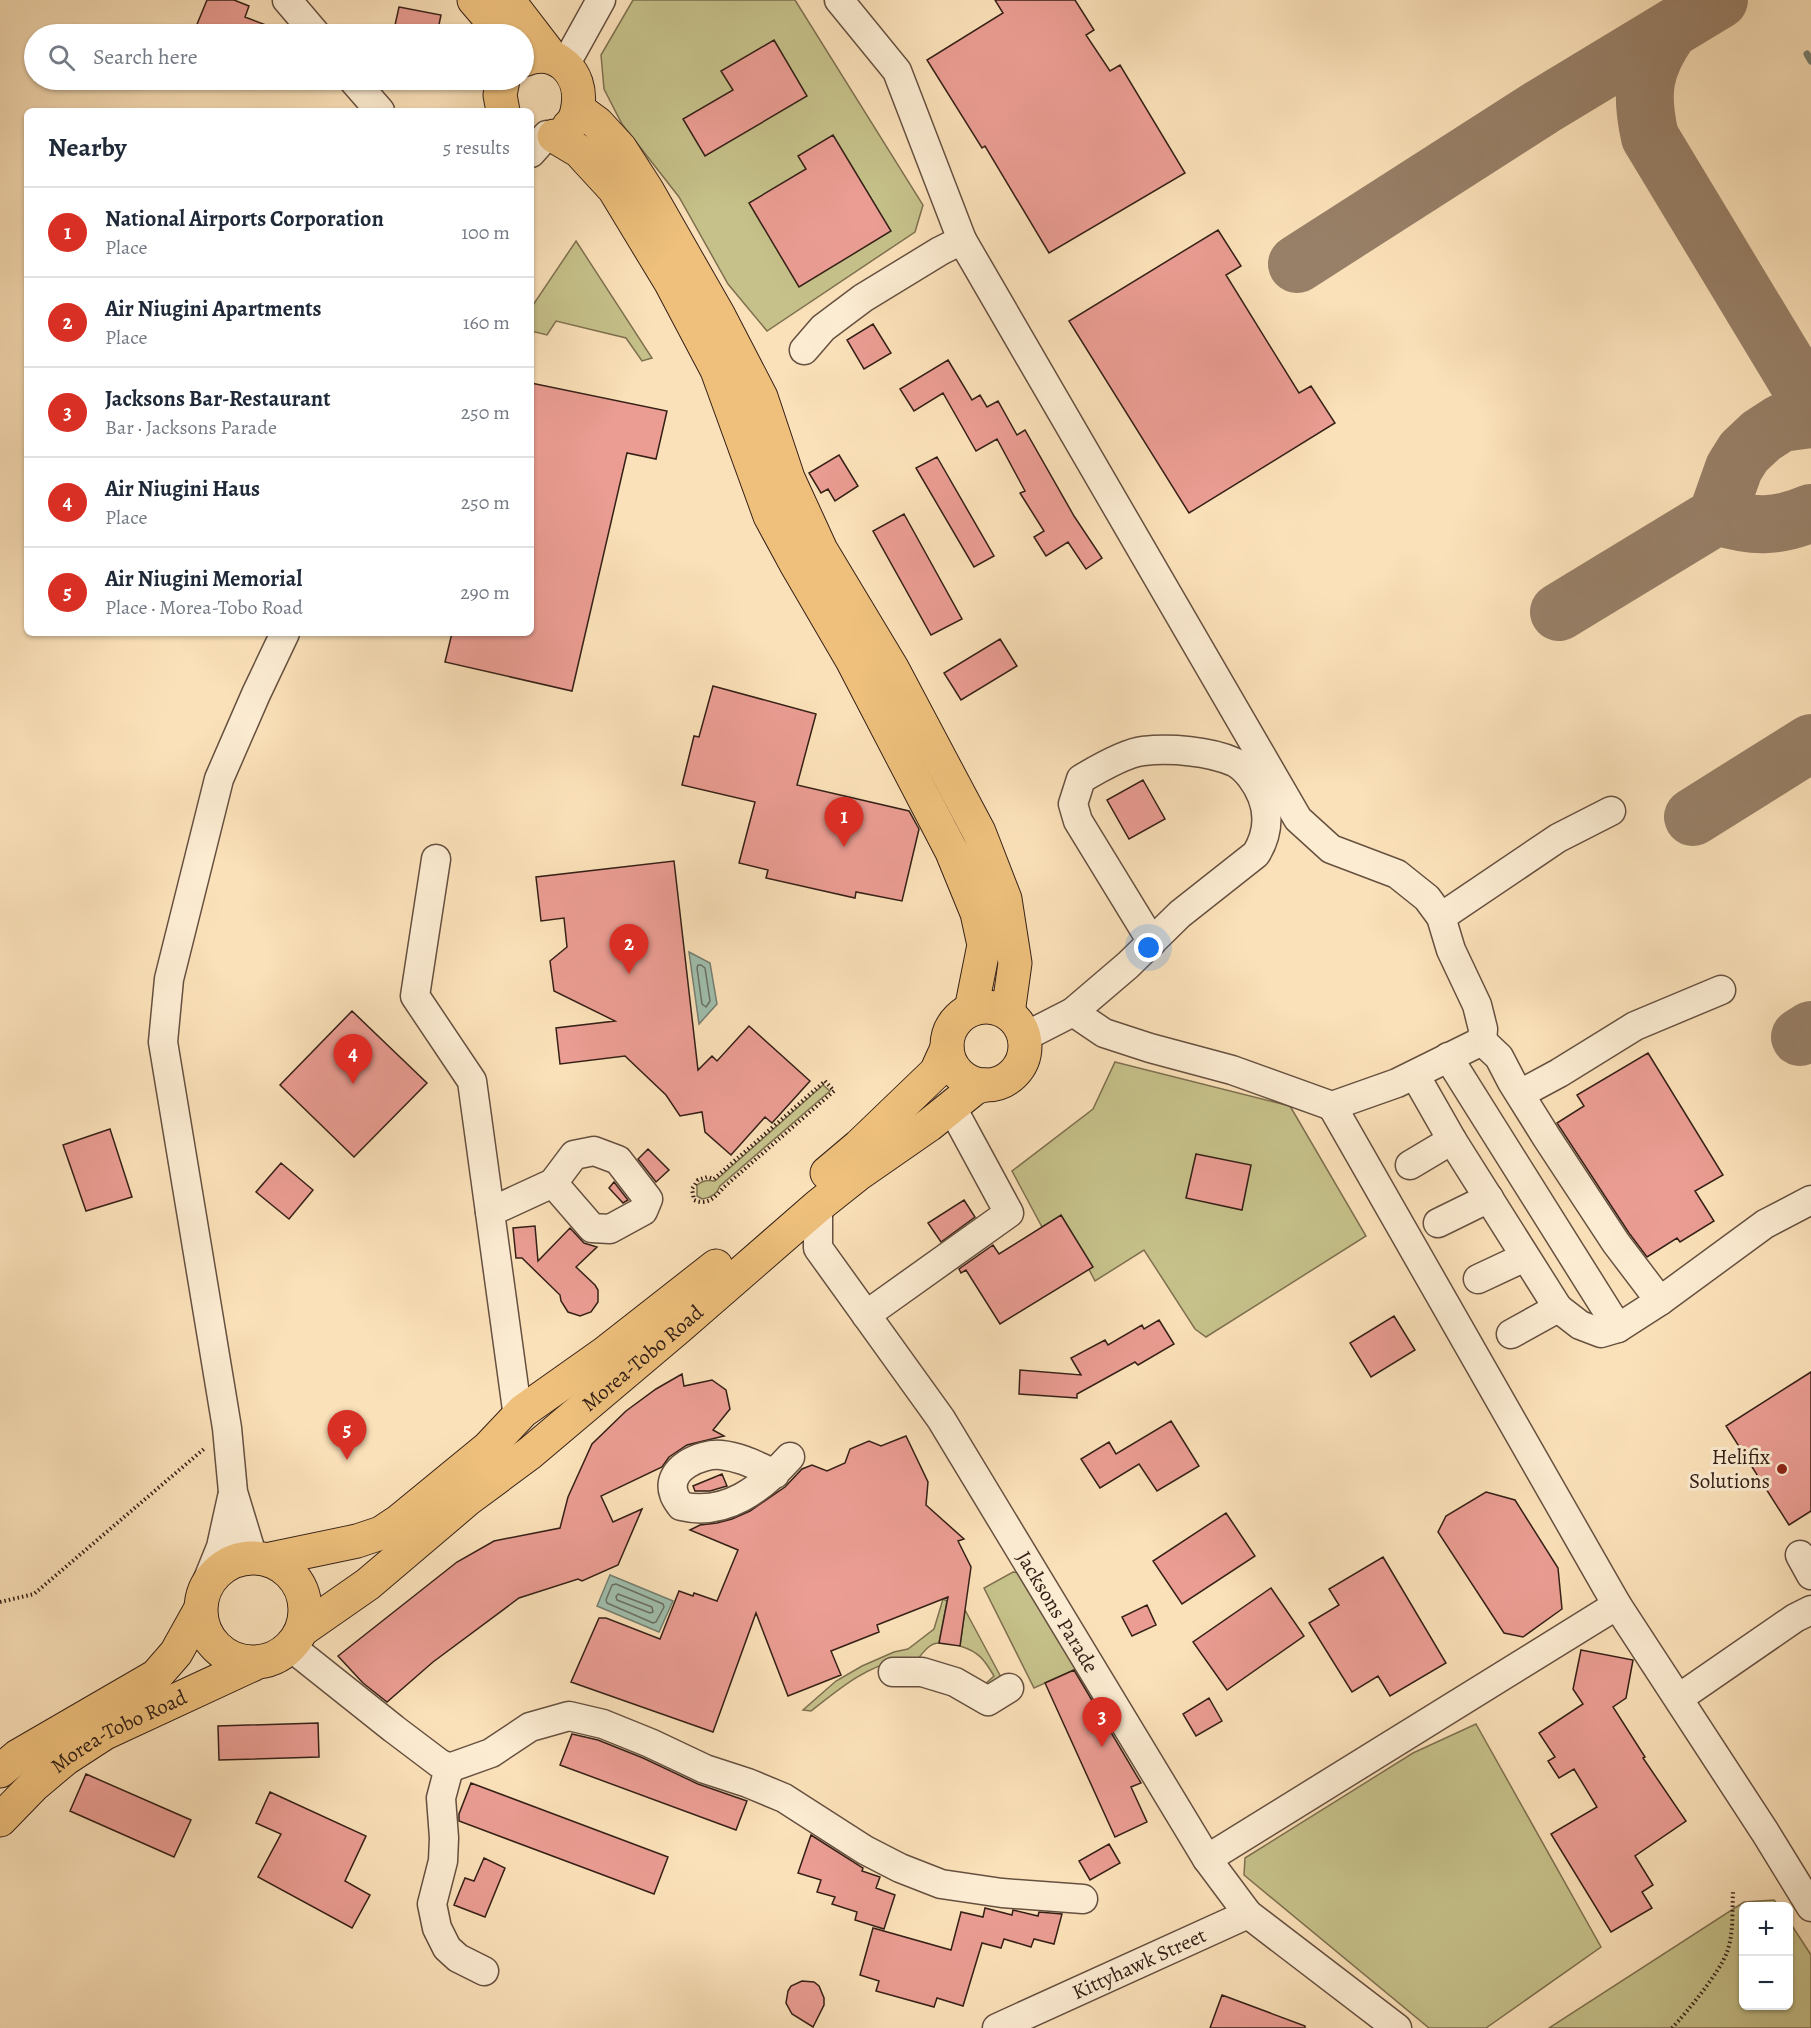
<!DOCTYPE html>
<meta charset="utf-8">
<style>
:root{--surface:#fff;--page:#f2f2f3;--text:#1f2937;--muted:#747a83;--line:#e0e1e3;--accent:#d93025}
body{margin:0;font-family:Alegreya,serif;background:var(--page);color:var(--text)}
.controls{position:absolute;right:18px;bottom:18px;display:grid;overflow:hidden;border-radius:9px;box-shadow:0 2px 4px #0004}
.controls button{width:54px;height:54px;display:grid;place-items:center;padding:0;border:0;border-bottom:2px solid var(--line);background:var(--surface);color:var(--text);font:30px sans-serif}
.you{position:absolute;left:1149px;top:948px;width:21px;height:21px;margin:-15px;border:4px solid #fff;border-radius:50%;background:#1a73e8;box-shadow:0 0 0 9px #1a73e833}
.badge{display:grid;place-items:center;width:39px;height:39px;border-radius:50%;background:var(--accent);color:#fff;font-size:20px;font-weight:700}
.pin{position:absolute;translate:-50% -50px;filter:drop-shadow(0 2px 3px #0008)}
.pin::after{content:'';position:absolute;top:32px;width:21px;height:18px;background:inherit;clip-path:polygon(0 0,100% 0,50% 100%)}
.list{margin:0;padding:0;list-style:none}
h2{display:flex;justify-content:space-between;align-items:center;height:78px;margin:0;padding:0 24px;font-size:26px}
h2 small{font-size:20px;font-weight:400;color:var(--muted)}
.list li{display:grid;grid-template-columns:39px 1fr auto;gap:18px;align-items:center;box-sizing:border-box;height:90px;padding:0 24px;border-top:2px solid var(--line)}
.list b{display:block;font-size:22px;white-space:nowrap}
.list p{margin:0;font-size:20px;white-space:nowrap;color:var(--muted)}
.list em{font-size:20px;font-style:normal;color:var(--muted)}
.icon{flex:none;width:33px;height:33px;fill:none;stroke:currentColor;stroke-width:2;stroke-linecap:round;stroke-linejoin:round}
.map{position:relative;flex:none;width:1811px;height:2028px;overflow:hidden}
.search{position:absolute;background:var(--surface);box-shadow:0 2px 4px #0004;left:24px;top:24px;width:510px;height:66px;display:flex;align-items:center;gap:15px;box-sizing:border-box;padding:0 21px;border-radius:33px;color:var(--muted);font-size:22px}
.panel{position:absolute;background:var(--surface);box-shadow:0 2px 4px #0004;left:24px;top:108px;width:510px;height:528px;border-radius:9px}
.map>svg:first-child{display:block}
</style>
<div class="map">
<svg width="1811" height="2028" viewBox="0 0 1811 2028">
<rect width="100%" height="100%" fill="#fbe1b9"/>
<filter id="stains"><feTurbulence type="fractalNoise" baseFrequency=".00333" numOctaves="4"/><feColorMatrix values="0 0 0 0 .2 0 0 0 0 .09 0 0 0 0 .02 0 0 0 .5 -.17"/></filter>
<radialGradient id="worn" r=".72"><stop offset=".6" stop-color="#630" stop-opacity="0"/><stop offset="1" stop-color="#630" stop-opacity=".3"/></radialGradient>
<!-- green -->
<path fill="#c6c18a" stroke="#7e7050" stroke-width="1.5" d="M633,0h162l128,205 -8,27 -148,99 -39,-47 -49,-87 -57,-73 -18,-35 -3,-34z
M576,241l76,117 -10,3 -16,-23 -70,-17 -9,14 -16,-4v-23z
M1115,1062l175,44 76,130 -160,101 -11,-8 -51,-79 -49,31 -34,-65 -19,11 -30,-56 81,-62z
M823,1085l7,6 -110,95c-3,8 -9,12 -18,13l-5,-3v-11c6,-5 11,-5 18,-4z
M1013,1572l8,1 55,96 -42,19 -50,-100z
M943,1599l4,2 -8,42c-10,0 -16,10 -23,18 -6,0 -13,-1 -19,0 -33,6 -60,30 -86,50l-8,-1 33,-29 26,-15 32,-14 14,-3 26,-20z
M965,1610l37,69 -12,12 -7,-5 11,-10c-10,-17 -15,-24 -34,-30z
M1476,1724l125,223 -115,81h-57l-185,-153 1,-17 168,-105z
M1774,1900l5,6h-35v100h44l1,-85 22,34v73h-262l195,-126z"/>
<!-- water -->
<path fill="#9fbead" stroke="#757f71" stroke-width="1.5" d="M689,952l21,11 7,41 -18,20z
M610,1575l63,26 -14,31 -62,-26z"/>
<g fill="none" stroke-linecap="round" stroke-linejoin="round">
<!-- shore -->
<path stroke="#6a6f62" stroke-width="1.5" d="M698,965h3l4,3 5,33 -4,6 -4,-3 -5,-36z
M616,1584l47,20 1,3 -8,15 -3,1 -46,-20 -1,-3 6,-15z
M618,1594l34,13 1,5 -3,1 -33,-13 -1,-3z"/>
<!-- stream -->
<path stroke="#757f71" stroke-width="7" d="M1807,54l4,7"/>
<!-- taxiway -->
<path stroke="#988068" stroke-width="58" d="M1669,31c-26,37 -29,62 -19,106l161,267
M1297,264l245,-157 177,-107
M1717,516c35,11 59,12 94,-3
M1559,612l158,-96 17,-48 10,-16 17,-16 20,-13 30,-4
M1693,817l118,-74
M1800,1037l11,-7"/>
</g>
<!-- building -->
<path fill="#eb9d93" stroke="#352017" stroke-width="1.5" d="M207,0h27l15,6 -4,11 42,16v1h-94z
M995,0h80l19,30 -8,5 24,36 10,-6 65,108 -136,80 -64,-107 -3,2 -55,-88 76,-47z
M399,7l42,8 -4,19h-44z
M774,40l33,56 -102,60 -22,-37 50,-29 -12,-19z
M833,135l58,96 -92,56 -50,-84 57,-34 -8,-13z
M1218,230l23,36 -15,9 73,118 12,-7 24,37 -146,90 -120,-192z
M873,324l18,29 -27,16 -17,-29z
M948,360l24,40 8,-5 7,12 11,-6 19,34 8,-5 49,86 28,42 -16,11 -18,-27 -22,14 -12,-19 10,-6 -24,-38 5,-2 -28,-52 -21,12 -33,-58 -29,18 -14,-22z
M531,383l136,28 -11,48 -29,-6 -55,238 -127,-29 7,-29h79z
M839,455l19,31 -23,15 -7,-12 -7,4 -12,-20z
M937,457l57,99 -20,11 -58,-99z
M904,514l58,105 -31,16 -58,-104z
M1000,639l17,27 -56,34 -17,-27z
M713,686l103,28 -19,71 112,26 10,18 -17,72 -46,-9 -1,6 -89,-20 2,-8 -29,-7 16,-61 -73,-17 12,-49 5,1z
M1143,780l22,39 -36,20 -22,-39z
M674,861l24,209 14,-14 5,5 32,-35 61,55 -38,42 -7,-6 -34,38 -26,-23 -3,-20 -22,4 -14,-21 -41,-39 -65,8 -4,-36 59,-7 -61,-30 -4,-30 17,-14 -3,-29 -23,3 -5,-44z
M352,1011l75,72 -73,74 -74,-72z
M1648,1053l75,122 -28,16 19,30 -34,21 -3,-4 -30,19 -18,-24 -72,-110 27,-17 -7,-11z
M110,1129l22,68 -46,14 -23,-66z
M648,1149l21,21 -13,12 -18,-23z
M1196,1154l55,11 -9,45 -56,-12z
M281,1163l32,27 -24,29 -33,-27z
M614,1182l14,18 -5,3 -14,-15z
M964,1200l11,17 -34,25 -13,-19z
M1061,1215l32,52 -93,57 -34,-54 -5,3 -2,-4 34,-24 6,9z
M535,1226l3,35 32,-33 14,15 13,4 -21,20 19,18 3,5v12l-7,10 -11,4 -12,-4 -7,-11 -1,-6 -38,-37h-6l-3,-30z
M1394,1316l21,34 -44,27 -21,-34z
M1159,1320l15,24 -36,21 -3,-3 -58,32v4l-58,-4 1,-24 61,5 -10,-17 34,-18 3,5 34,-20 2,4z
M1811,1372v139l-22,14 -63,-99z
M682,1374l2,12 28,-6 14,10 4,19 -17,21 11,6 -37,9 -18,12 -7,10 -61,29 12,26 29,-13 -24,56 -36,16 -4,-2 -59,19 -86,64 -46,40 -24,-19 -25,-27 119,-94 37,-21 66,-13 8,-31 24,-53 34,-33 30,-22z
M1171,1421l28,45 -42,25 -18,-27 -39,24 -19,-29 28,-17 7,12z
M906,1436l22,46 -2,23 38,34 -6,2 13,26 -11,79 -21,-3 9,-46 -71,28 2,7 -48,19 10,24 -53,21 -32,-83 -43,119 -142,-50 28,-64h7l54,21 19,-48 14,5 1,-3 23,8 21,-51 -48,-20 10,-5 17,-2 15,-4 18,-8 35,-24 17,-18 10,-4 15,6 18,-8 5,-14 19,-8 12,5z
M722,1474l5,12 -17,5h-15l-2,-5z
M1486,1492l29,8 43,68 4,41 -39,28 -19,-4 -66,-101 8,-16z
M1226,1513l29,43 -73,48 -29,-43z
M1383,1557l63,106 -56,33 -12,-20 -26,16 -43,-69 30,-18 -10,-16z
M1271,1588l33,48 -77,54 -34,-48z
M1147,1605l9,20 -24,11 -10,-19z
M1581,1650l52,10 -7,38 -13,9 32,50 -2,1 43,63 -51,35 18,29 -11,7 10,16 -41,24 -60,-98 46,-27 -23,-38 -15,9 -11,-17 7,-4 -16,-24 44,-29 -10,-15z
M1074,1670l67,113 -10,4 16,35 -32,15 -70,-154z
M1209,1698l13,23 -26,15 -13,-22z
M318,1723l1,34 -100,3 -1,-34z
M572,1734l26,6 45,18 55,26 49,17 -11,29 -176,-65z
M86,1774l105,46 -17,37 -104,-46z
M471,1783l197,74 -14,37 -195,-73v-7z
M270,1792l96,44 -21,45 25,14 -18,33 -94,-51 23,-43 -25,-11z
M811,1835l52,33 -1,3 18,6 -4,11 19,7 -11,34 -29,-9 2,-8 -25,-8 3,-7 -18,-5 4,-12 -23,-7z
M1109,1844l11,19 -30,17 -11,-19z
M484,1858l21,10 -20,49 -31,-12 11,-27 9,3z
M985,1908l27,7 1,-5 25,6 1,-4 23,2 -8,30 -20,-5 -3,8 -27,-8 -3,9 -19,-5 -19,63 -26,-8 -3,9 -58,-16 3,-10 -19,-6 13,-47 78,22 10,-38 22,5z
M802,1981l12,1 5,4 5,12v7l-11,22 -21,-13 -6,-11 2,-12 3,-5z
M1222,1995l83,31v2h-95z"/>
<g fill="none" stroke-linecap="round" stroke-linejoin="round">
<defs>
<g id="minor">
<path d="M287,0l29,34"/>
<path d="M839,0l58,71 65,169 336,579 33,30 66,25 30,24 14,19 10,33 26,55 6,24 -1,12 -85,42 -65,23 -100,-36 -82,-22 -46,-15 -31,-21"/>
<path d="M565,65l36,-65"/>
<path d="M353,80l27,31"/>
<path d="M531,153l16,-18"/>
<path d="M804,350l19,-22 40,-30 77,-47 22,-11"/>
<path d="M436,859l-21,137 57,85 46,336"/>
<path d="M1441,917l117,-79 53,-27"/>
<path d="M1024,1037l49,-25 55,-47 52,-51 76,-60c16,-26 13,-53 -5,-77 -4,-5 -11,-12 -17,-15 -25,-11 -63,-14 -91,-11 -17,2 -47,19 -62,28l-8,25 5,17 74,121"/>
<path d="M1482,1041l17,16 13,25 35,56 69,105 44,58"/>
<path d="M1448,1057l170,271"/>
<path d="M1415,1075l37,65 106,168 22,17 21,8 17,-5 42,-27 105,-77 46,-24"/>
<path d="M1520,1094l39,-21 76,-47 86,-36"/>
<path d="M1332,1106l285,499 148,227 46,75"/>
<path d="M1410,1165l42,-25"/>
<path id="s1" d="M818,1206v42l123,171 266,440 41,55 149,114"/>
<path d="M490,1212l63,-29 39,45 18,1 33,-18 5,-12 -30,-39 -24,-9 -20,4 -21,28"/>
<path d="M1438,1223l51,-25"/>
<path d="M1478,1279l47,-22"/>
<path d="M866,1315l143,-102 -58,-107"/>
<path d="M1511,1334l47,-26"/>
<path d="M775,1474c-18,-8 -34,-17 -54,-19 -20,-2 -56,14 -47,39 1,4 5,9 7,12 45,11 81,-18 109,-49"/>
<path d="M1800,1555l11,20"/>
<path d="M253,1558l-20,-66 -6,-64 -64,-386 6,-63 50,-200 37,-85 29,-61"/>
<path d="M204,1589l17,-42 11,-50"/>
<path d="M291,1647l103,82 45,34 10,5 42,-15 39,-26 39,-11 34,8 47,19 55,26 43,14 36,15 81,52 35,18 41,16 61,9 81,6"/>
<path d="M893,1672h29l33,10 33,19 21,-13"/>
<path d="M1679,1698l116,-80 16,-8"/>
<path d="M449,1768l-8,30 3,40 -1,23 -11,43 5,24 10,20 11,10 26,13"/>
<path d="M1207,1859l410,-254"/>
<path id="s2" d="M997,2028l251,-114"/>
</g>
<g id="major">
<path d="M474,0l24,28 2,6"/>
<path d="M508,0l43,56"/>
<path d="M524,60c32,-14 59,13 54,46 -1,8 -3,15 -9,20"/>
<path d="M578,109l19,14 23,25 27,42 72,126 42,81 27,81 33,72 71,118 87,164 26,67 10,64 -7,50"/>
<path d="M503,111l-3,-16 3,-15"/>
<path d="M554,136l25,15 35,38 57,94 46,87 53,146 26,48 56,96 100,192 25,61 7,32 -13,65"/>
<circle cx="986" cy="1046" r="39"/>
<path d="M827,1173l32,-27 77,-74 11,-24"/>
<circle cx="253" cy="1610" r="52"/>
<path d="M271,1559l86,-18 24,-8 18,-12 89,-73 35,-37 82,-58 111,-87"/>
<path id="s3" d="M302,1630l66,-46 100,-85 62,-46 148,-125 140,-122 39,-31 72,-50 46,-37 9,-3"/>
<path d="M0,1771l18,-15 138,-80 20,-23 24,-43"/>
<path id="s4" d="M0,1820l34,-35 31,-26 40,-26 149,-69"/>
</g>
</defs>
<!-- minor casing -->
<use href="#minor" stroke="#665040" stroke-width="31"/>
<!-- major casing -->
<use href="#major" stroke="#352017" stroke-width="35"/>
<!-- path -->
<path stroke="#352017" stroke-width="4" stroke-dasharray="1.5 3" stroke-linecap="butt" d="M825,1081l9,10 -110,96c-9,10 -16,19 -30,13l-2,-11 6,-9 9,-3 7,2z
M0,1602l34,-8 171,-146
M1672,2028c15,-16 48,-56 55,-76 7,-19 5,-41 6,-61"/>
<!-- minor -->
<use href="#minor" stroke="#fcecd2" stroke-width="28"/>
<!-- major -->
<use href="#major" stroke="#eec07c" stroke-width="33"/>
</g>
<!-- markers -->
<circle fill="#8f2418" stroke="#fcecd2" stroke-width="2" cx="1782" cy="1469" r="6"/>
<g text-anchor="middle" stroke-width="6" stroke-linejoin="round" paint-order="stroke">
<!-- street labels -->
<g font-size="21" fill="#352017" stroke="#fcecd2">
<text dy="7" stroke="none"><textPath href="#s3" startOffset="436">Morea-Tobo Road</textPath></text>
<text dy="7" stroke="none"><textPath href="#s1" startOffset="478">Jacksons Parade</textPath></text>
<text dy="7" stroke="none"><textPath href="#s4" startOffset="150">Morea-Tobo Road</textPath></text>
<text dy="7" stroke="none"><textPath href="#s2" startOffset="156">Kittyhawk Street</textPath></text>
</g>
<!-- poi labels -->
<g font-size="21" fill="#352017" stroke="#fcecd2" text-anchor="end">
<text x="1770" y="1464">Helifix<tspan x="1770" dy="24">Solutions</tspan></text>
</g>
</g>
<rect width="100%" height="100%" filter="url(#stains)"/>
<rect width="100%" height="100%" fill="url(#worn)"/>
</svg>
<div class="controls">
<button>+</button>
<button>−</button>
</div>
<div class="you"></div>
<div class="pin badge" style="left:844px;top:847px">1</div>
<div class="pin badge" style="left:629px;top:974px">2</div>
<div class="pin badge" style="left:1102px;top:1747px">3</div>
<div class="pin badge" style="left:353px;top:1084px">4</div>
<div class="pin badge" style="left:347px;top:1460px">5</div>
<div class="search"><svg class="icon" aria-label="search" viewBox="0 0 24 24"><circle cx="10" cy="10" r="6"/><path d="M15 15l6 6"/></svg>Search here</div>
<section class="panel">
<h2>Nearby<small>5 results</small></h2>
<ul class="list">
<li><span class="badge">1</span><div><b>National Airports Corporation</b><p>Place</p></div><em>100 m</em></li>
<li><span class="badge">2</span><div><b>Air Niugini Apartments</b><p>Place</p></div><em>160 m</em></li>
<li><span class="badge">3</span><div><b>Jacksons Bar-Restaurant</b><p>Bar · Jacksons Parade</p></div><em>250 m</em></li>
<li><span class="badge">4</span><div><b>Air Niugini Haus</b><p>Place</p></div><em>250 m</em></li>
<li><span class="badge">5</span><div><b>Air Niugini Memorial</b><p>Place · Morea-Tobo Road</p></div><em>290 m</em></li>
</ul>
</section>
</div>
